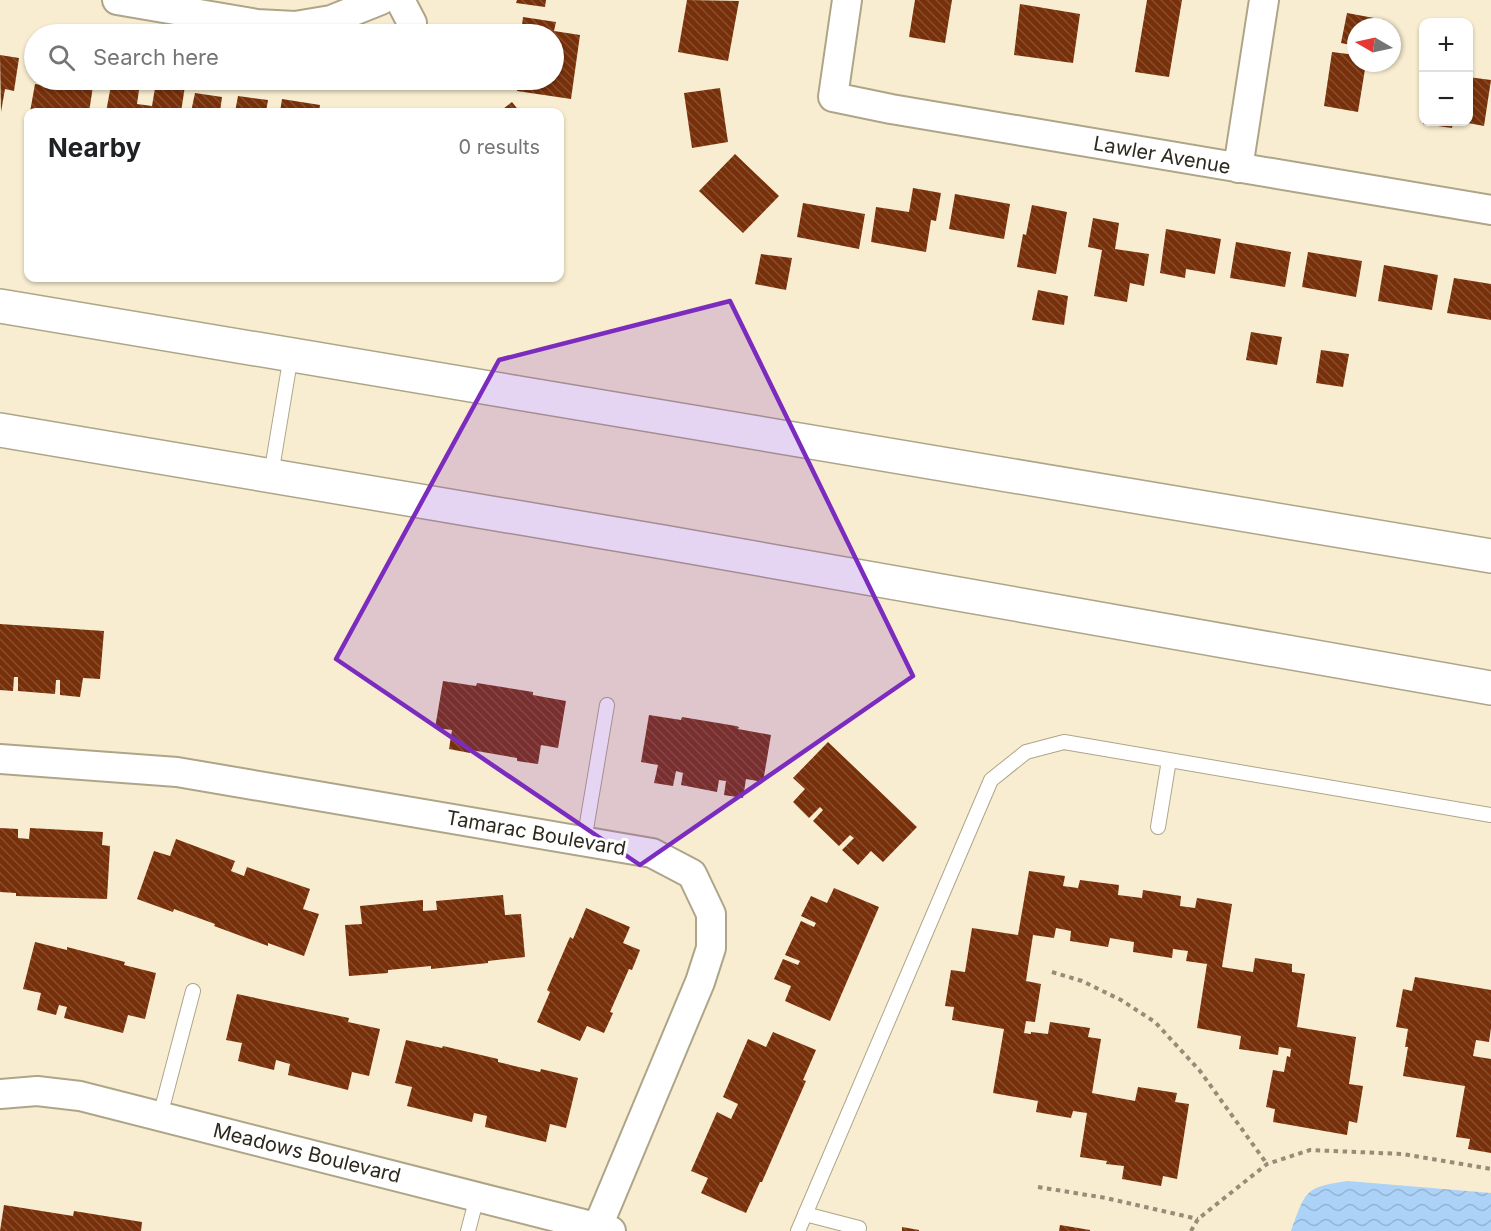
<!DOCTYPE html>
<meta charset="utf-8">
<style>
:root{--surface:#fff;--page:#f2f2f2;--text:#202124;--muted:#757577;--line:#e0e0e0}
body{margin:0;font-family:Inter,sans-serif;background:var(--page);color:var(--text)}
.controls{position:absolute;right:18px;top:18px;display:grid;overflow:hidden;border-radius:12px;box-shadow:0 2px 4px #0004}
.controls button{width:54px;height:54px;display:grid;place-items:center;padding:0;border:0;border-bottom:2px solid var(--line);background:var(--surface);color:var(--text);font:30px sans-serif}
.compass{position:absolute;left:1347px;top:18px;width:54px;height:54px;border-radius:50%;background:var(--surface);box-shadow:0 2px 4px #0004;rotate:279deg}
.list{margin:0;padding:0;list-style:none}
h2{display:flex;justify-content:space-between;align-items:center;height:78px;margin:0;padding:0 24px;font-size:26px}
h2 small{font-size:20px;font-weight:400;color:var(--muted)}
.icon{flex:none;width:33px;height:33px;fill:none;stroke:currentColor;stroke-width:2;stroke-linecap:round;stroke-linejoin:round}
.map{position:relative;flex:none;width:1491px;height:1231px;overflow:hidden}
.search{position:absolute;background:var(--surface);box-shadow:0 2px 4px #0004;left:24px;top:24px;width:540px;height:66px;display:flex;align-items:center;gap:15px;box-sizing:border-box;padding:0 21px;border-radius:33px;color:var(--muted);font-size:22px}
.panel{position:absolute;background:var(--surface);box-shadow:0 2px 4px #0004;left:24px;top:108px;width:540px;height:174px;border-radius:12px}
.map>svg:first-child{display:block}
</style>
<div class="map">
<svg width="1491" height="1231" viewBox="0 0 1491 1231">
<defs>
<pattern id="water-waves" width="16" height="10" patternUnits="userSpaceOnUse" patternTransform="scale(1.5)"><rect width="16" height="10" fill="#acd2f7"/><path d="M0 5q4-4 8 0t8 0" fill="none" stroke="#94b4d3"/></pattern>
<pattern id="building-back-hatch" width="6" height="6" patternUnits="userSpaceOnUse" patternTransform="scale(1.5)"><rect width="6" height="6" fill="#77300a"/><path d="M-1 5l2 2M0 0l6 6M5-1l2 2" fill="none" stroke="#864d2e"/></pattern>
</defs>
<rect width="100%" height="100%" fill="#f8edd0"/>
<!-- water -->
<path fill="url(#water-waves)" d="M1348,1181l143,12v38h-200c15,-40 13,-44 57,-50z"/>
<!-- building -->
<path fill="url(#building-back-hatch)" d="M517,0h29l-1,7 -29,-4z
M687,0l52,1 -11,60 -50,-9z
M915,0h37l-7,43 -36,-6z
M1147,0h35l-13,77 -34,-5z
M1020,4l60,10 -7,49 -59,-8z
M1347,13l38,7 -2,7h-27v19l-15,-3z
M523,17l33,5 -2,9 26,4 -9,64 -54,-8 2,-11h35v-46h-33z
M1332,52l24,3v8h10l-8,49 -34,-6z
M0,55l19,3 -5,33 -9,-2 -4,23z
M1468,77l23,3 -7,46 -16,-3z
M63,80h31l-5,32h-59l5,-28 26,4z
M112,80l28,3 -3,21 15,2 4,-24 29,4 -4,26h-75z
M720,88l8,54 -36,6 -8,-55z
M195,93l27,4 -2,15h-29z
M238,96l30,4 -2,12h-31z
M282,99l38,6 -1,7h-39z
M512,102l8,10h-21z
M1424,122h29l-1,6 -29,-4z
M735,154l44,42 -36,37 -44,-42z
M913,188l28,5 -5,28 -5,-1 -5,32 -55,-10 5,-35 33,5z
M955,194l55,10 -6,35 -55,-10z
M803,203l62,11 -6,35 -62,-12z
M1032,205l35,7 -11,62 -39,-7 6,-33 3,1z
M1093,218l26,5 -4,26 34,5 -5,32 -14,-3 -3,19 -33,-6 8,-46 -14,-3z
M1166,229l55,10 -6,35 -29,-5 -1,9 -25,-5z
M1236,242l55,10 -6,35 -55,-9z
M1308,252l54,9 -6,36 -54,-10z
M761,254l31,4 -6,32 -31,-6z
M1384,265l54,10 -6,35 -54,-9z
M1454,278l37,6v36l-44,-7z
M1038,290l30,6 -4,29 -32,-5z
M1251,332l31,5 -5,28 -31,-5z
M1321,350l28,4 -6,33 -27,-4z
M0,624l104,7 -4,48 -17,-1 -3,19 -20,-2v-15h-4l-1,14 -37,-3v-14h-4l-1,14 -13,-1z
M443,681l33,5 1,-3 56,9v3l33,6 -8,47 -17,-3 -3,19 -21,-3v-3l-46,-8 -1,3 -21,-4 3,-19 -17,-2z
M649,715l32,5 1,-3 54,9 3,1 -1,2 33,6 -8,47 -17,-3 -3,19 -19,-3 2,-14 -7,-1 -2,12 -36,-7 2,-12 -7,-2 -3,15 -19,-3 4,-18 -17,-3z
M828,742l89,85 -34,35 -12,-11 -13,14 -16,-15 12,-12 -4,-3 -11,11 -26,-25 10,-11 -3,-3 -11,11 -16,-16 12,-13 -12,-11z
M0,828l18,1v9l11,1 1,-11 73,4 -1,13 8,1 -3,53 -91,-3v-3l-16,-1z
M176,839l59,22 -4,10 13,5 3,-9 63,22 -7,20 16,5 -15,42 -36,-13v3l-54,-20 1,-2 -41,-15 -1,3 -36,-13 17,-48 16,5z
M1029,871l36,5 -2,10 15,2 2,-8 39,5 -1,10 24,3 1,-8 38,6 -1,10 15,2 2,-10 35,6 -10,63 31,5 2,-14 37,6v8l13,2 -8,53 59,10 -7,47 14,2 -6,37 -8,-2 -2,14 -74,-13 2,-13 -9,-2 7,-37 11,2 3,-16 3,1 1,-8 -12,-2 -1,8 -39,-6 2,-13 -44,-8 10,-64 -21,-3 2,-10 -15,-2 -1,9 -39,-6 1,-10 -24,-4 -2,9 -38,-6 1,-10 -15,-3 -2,10 -21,-3 -7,46 15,3 -6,38 -9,-1 -2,12 7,1v-2l17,2 2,-12 40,6 -2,9 13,2 -9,54 43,8 3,-14 39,6 -2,9 14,2 -12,75 -14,-3 -2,10 -39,-7 2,-13 -18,-2 1,-3 -27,-4 7,-44 -14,-2 -2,7 -35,-6 2,-11 -45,-8 11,-64 -52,-9 2,-13 -9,-1 6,-36 14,2 7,-44 46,7z
M834,888l45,19 -49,114 -45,-20 6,-15 -17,-7 9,-20 15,6 2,-4 -15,-6 16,-34 13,6 2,-4 -15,-7 10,-20 16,7z
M503,895l2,20 16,-1 4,43 -37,4v2l-57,6v-3l-43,4v3l-39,3 -4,-51 17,-1 -2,-18 63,-6v11l14,-1 -1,-9z
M586,908l44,19 -7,16 17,7 -8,20 -3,-1 -19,43 3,1 -9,20 -17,-7 -7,15 -43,-19 13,-30 -3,-2 23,-53 3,2z
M35,942l32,8v-3l58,15 -1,3 32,8 -11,46 -17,-4 -5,18 -59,-15 3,-11 -8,-2 -3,10 -19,-5 4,-17 -18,-4z
M1415,977l76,13v38l-2,14 -13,-2 -3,16 18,3v94l-23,-4 2,-10 -14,-2 9,-51 -62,-10 5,-29h-3l3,-18 -12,-2 7,-38 9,2z
M237,994l112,24 -1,4 32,7 -11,47 -17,-4 -4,18 -60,-15 2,-11 -14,-4 -2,10 -36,-9 4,-18 -16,-3z
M773,1032l43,18 -13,30 3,1 -44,101h-2l-14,31 -45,-20 7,-15 -17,-7 26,-59 14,7 7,-15 -15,-7 25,-58 18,8z
M406,1040l36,8 1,-2 55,13v3l42,10 1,-3 37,9 -12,50 -16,-4 -4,18 -61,-15 2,-11 -13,-3 -2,9 -65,-16 5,-19 -17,-4z
M4,1205l69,11 1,-5 68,11 -1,9h-141z
M1060,1225l30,5v1h-31z
M902,1227l17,3v1h-17z"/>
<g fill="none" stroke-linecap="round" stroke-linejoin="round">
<defs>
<path id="service" d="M271,475l20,-120
M1158,827l11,-67
M584,841l23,-136
M160,1116l33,-125
M805,1214l54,14
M468,1231l9,-34
M798,1231l193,-451 35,-28 38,-10 427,73"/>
<path id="minor" d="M117,0l140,24 38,2 36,-6 50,-20
M400,0l12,23
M847,0l-14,97 58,12 600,101
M1238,168l26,-168
M0,759l177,13 475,81 40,21 19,40v34l-11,34 -102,244
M0,1094l37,-3 43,5 531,135"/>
<path id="motorway" d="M0,306l1491,250
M0,430l663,112 828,146"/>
</defs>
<!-- service casing -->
<use href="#service" stroke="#aea589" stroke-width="16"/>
<!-- minor casing -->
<use href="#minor" stroke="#aea589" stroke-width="32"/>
<!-- motorway casing -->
<use href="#motorway" stroke="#aea589" stroke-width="36"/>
<!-- path -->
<path stroke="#958d79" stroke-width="4" stroke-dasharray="4.5 4.5" stroke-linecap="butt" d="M1052,972l30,9 39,19 34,22 45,49 67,93
M1038,1187l68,11 92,21
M1191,1231l7,-12 69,-55 43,-14 93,4 88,15"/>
<!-- service -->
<use href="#service" stroke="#fff" stroke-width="14"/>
<!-- minor -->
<use href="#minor" stroke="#fff" stroke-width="28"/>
<!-- motorway -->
<use href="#motorway" stroke="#fff" stroke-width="33"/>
</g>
<!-- marked area -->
<path fill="#7b2cbf" fill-opacity="0.2" stroke="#7b2cbf" stroke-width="4.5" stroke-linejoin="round" d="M730,301l183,375 -273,189 -304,-206 163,-299z"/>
<g text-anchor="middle" stroke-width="6" stroke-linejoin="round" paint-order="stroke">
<!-- street labels -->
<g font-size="20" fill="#2d291e" stroke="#fff">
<text transform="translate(1162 155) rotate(10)" y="7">Lawler Avenue</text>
<text transform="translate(536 833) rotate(10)" y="7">Tamarac Boulevard</text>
<text transform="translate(307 1153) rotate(14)" y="7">Meadows Boulevard</text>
</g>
</g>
</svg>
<div class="controls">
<button>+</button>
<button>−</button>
</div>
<svg class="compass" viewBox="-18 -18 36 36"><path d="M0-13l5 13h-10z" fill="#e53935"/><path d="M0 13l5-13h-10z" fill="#757577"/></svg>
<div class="search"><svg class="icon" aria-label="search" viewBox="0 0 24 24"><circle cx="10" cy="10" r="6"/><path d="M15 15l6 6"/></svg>Search here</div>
<section class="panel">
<h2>Nearby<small>0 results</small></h2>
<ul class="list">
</ul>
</section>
</div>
